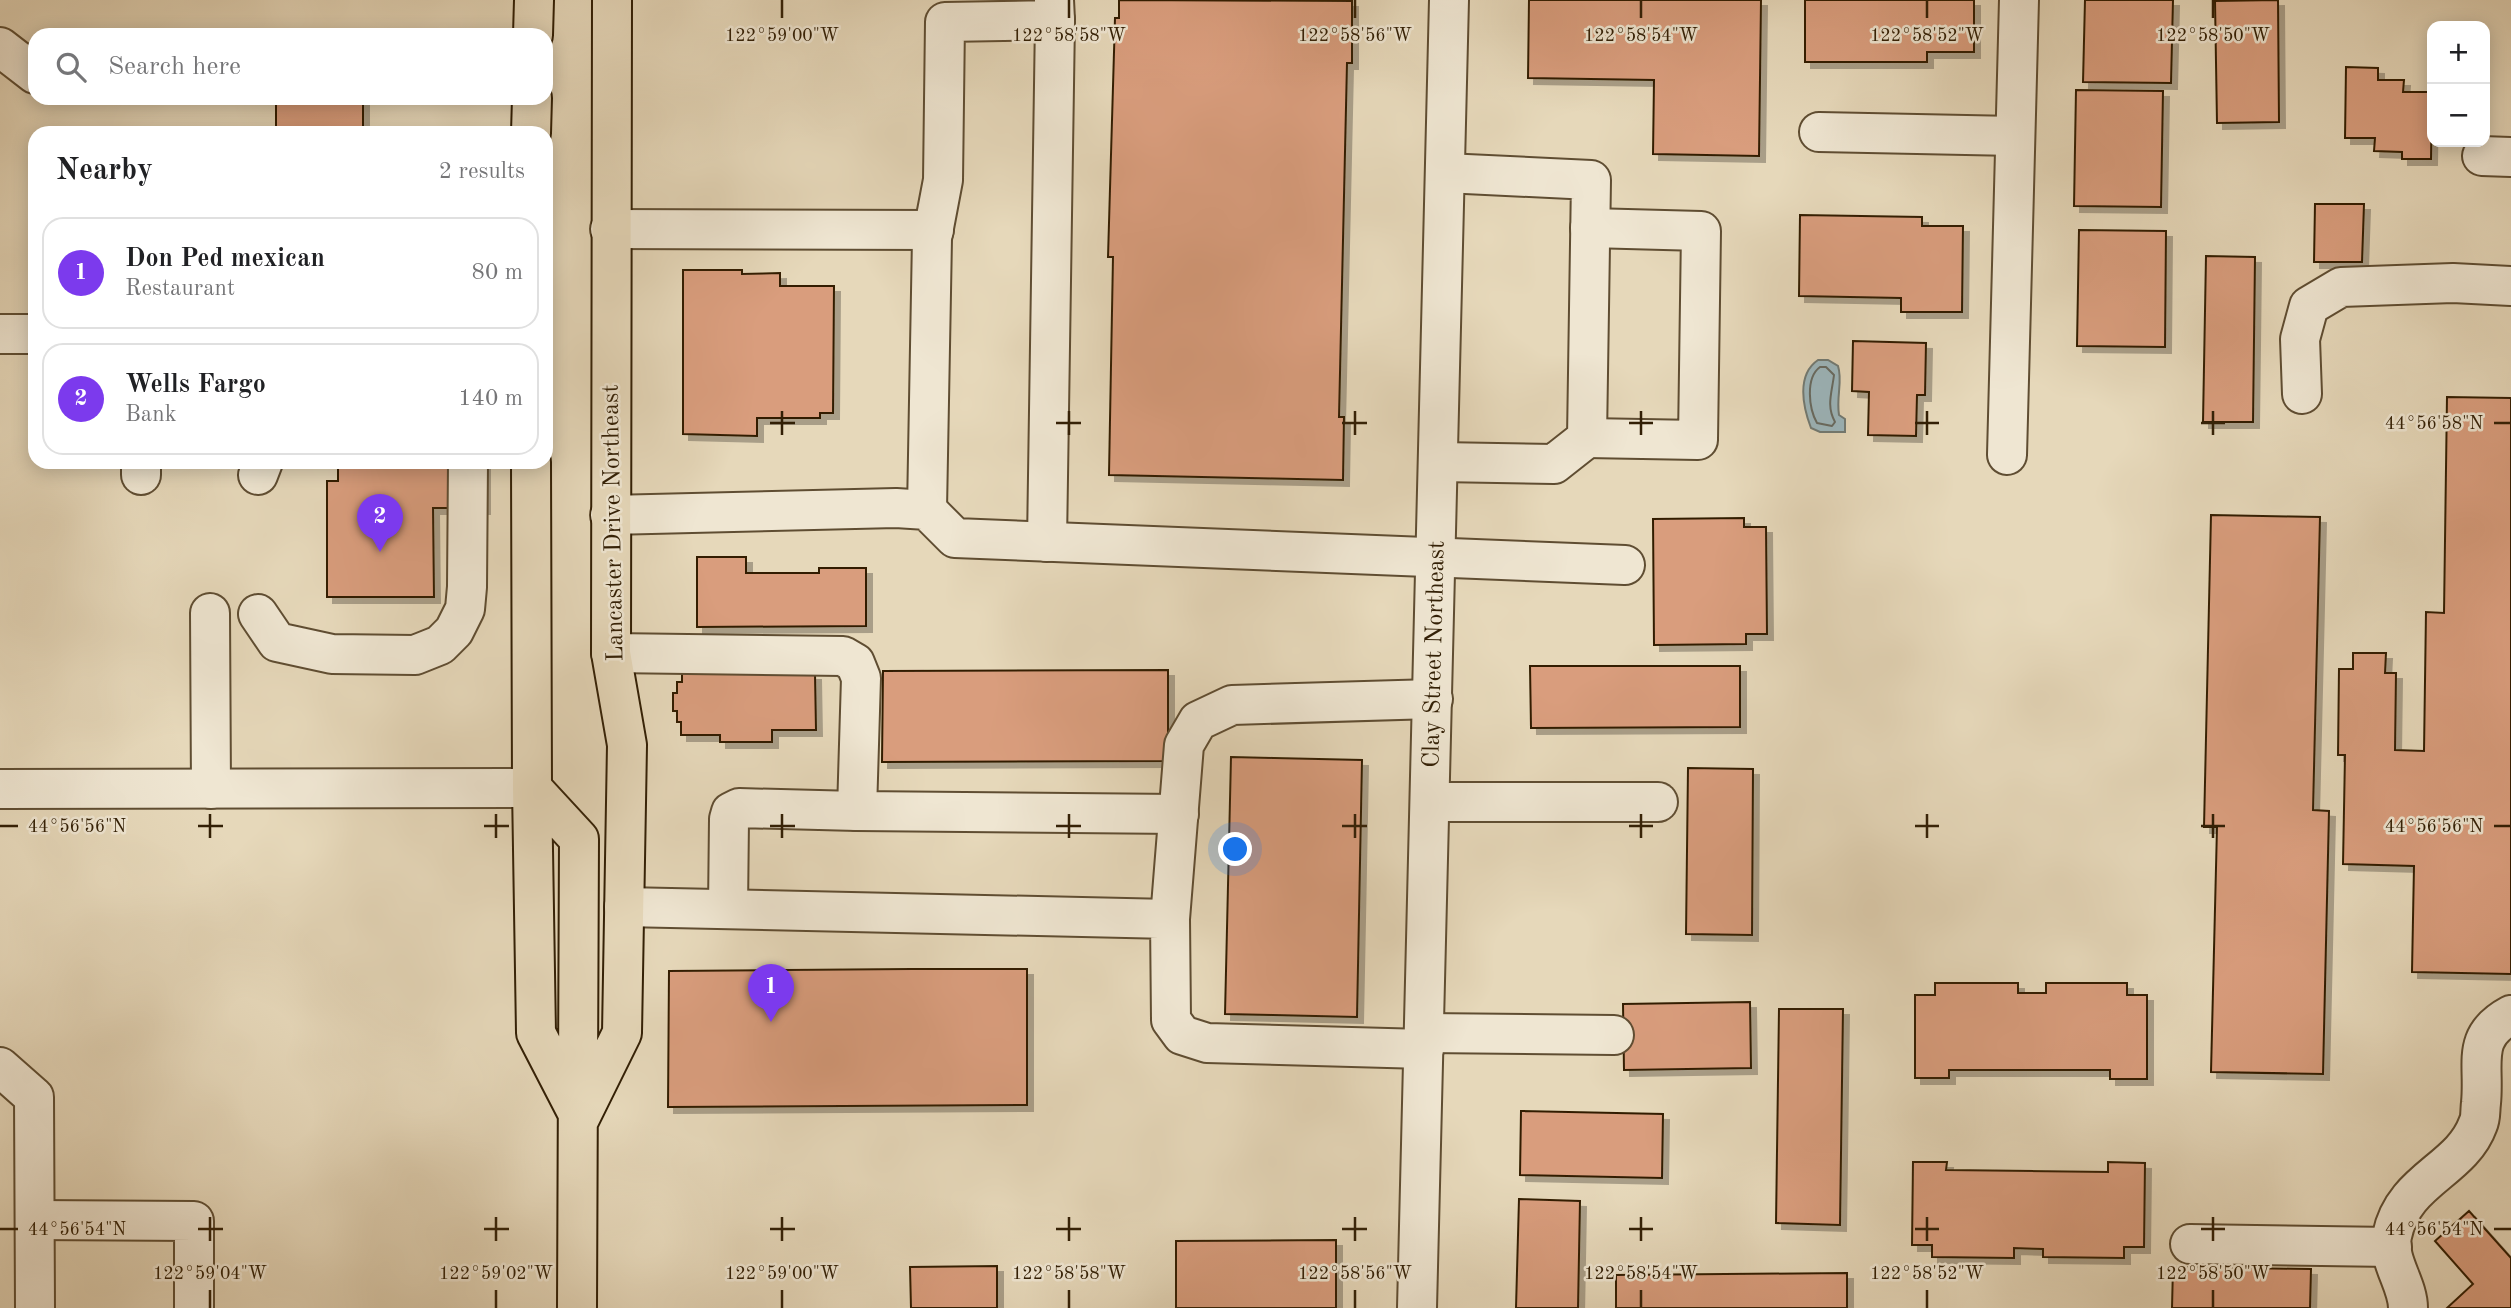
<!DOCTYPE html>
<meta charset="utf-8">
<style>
:root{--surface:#fff;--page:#f2f2f2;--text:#202124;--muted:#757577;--line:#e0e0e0;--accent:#7c3aed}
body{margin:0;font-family:"Old Standard TT",serif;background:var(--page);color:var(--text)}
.controls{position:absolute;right:21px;top:21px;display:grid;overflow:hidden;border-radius:14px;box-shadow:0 4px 18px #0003}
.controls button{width:63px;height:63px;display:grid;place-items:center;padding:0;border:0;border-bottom:2px solid var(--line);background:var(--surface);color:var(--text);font:35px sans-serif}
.you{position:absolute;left:1236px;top:850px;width:24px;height:24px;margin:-18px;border:5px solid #fff;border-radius:50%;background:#1a73e8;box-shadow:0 0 0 10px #1a73e833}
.badge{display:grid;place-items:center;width:46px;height:46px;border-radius:50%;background:var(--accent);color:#fff;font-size:23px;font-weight:700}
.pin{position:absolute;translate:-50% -58px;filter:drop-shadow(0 2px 4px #0008)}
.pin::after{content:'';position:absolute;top:37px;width:24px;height:21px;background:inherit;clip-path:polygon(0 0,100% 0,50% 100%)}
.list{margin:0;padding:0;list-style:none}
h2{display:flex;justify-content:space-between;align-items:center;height:91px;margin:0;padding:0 28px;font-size:30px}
h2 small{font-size:23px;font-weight:400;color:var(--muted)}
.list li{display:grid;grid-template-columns:46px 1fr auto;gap:21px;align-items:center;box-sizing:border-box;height:112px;margin:0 14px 14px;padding:0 14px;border:2px solid var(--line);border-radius:21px}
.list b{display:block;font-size:26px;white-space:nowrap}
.list p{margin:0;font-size:23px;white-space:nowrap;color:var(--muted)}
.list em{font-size:23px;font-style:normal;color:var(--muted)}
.icon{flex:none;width:38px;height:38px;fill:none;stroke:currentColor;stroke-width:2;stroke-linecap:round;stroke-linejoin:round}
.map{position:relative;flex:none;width:2511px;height:1308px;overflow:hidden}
.search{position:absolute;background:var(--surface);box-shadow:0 4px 18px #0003;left:28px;top:28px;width:525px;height:77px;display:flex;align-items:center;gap:18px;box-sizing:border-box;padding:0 24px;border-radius:21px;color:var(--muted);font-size:26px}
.panel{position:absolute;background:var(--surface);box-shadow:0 4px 18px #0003;left:28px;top:126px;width:525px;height:343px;border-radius:21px}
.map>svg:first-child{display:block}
</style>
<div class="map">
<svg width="2511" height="1308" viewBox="0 0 2511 1308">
<defs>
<filter id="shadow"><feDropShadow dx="6" dy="6" stdDeviation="0" flood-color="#0004"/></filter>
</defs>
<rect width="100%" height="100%" fill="#e6d8ba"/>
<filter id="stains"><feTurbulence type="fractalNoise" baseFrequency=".00286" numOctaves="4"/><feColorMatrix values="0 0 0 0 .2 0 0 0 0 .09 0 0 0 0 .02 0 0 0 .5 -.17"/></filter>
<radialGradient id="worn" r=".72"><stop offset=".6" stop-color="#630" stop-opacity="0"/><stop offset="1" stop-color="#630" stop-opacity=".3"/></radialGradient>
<!-- water -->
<path fill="#9cb6bc" stroke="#727a73" stroke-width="2" d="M1818,360h10l10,6c5,15 -2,30 1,49l6,4v13h-25l-9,-4c-8,-21 -15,-53 7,-68z"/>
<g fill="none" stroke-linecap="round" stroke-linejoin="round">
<!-- shore -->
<path stroke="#676a60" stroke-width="2" d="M1820,367h6l8,8c-2,17 -8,31 1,47l-3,4 -15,-3c-8,-14 -12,-45 3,-56z"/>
</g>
<!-- building -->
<path fill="#d99d7d" stroke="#321f05" stroke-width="2" filter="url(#shadow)" d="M1119,0l233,1v62h-5l-8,354h5l-1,63 -234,-5 4,-218h-5l7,-239h4z
M1529,0h232l-2,156 -106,-2 1,-74 -126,-2z
M1805,0h169v52h-47v10h-122z
M2085,0h88l-2,83 -88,-1z
M2278,0l1,122 -62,1 -2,-122z
M2346,67l32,1v12h26l-1,12h29l-1,67h-29v-7l-28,-1 1,-13h-30z
M2076,90l87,1 -2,116 -87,-1z
M276,98h87v35h-87z
M2315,204h49l-2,58h-48z
M1800,215l122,2v9h41l-1,86h-61v-14l-102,-2z
M2079,230l87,1 -1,116 -88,-1z
M2206,256l49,1 -2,165h-50z
M683,270h59v4l38,-1v13h54l-1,127h-13v5h-63v18l-74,-2z
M1853,341l73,2 -1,52h-8l-1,41 -48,-1 1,-43 -17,-1z
M2447,397l64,1v576l-99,-2 2,-106 -71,-2 2,-109h-7l1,-86h14v-16h33l-1,20h11l-1,77 29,1 2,-139 18,1z
M338,462h146v46h-51l1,89h-107v-116h11z
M2211,515l109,2 -7,293 16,1 -6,263 -112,-2 6,-245h-13z
M1744,518v9h22l1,107h-21v10l-92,1 -1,-126z
M697,557h49v16h73v-5h47v58l-169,1z
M1530,666h210v61l-209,1z
M682,669h29v5h104l1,56h-44v12h-52v-7h-39v-13h-4v-11h-4v-18h4v-11h5z
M1168,670v91l-286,1 1,-91z
M1231,757l131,3 -5,257 -132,-3z
M1688,768l65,1 -1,166 -66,-1z
M911,969h116v136l-359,2 1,-136z
M1935,983h83v10h28v-10h81v12h20v84h-37v-9h-161v8h-34v-83h20z
M1750,1002l1,66 -127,2 -1,-66z
M1779,1009h64l-3,216 -64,-2z
M1521,1111l142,3 -1,64 -142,-3z
M1913,1162h34l-1,8 162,2v-10l37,1 -1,84h-20v11l-81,-1v-8l-29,-1v10l-82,-1v-12h-20z
M1519,1199l61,2 -2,107h-62z
M2469,1211l42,47v50h-64l26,-24 -38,-43z
M1336,1240v68h-160v-67z
M997,1266v42h-86l-1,-41z
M2173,1267l138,2 -1,39h-138z
M1847,1273v35h-231v-33z"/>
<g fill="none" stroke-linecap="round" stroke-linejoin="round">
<defs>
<g id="minor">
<path d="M0,47l35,27"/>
<path d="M1819,132l196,4"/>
<path d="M2482,156l29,1"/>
<path d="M610,229l324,1"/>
<path d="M0,334h35"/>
<path d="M2302,394l-2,-55 9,-33 32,-19 112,-4 58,3"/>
<path d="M1587,438l111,2 3,-209 -111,-3"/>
<path d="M2007,455l12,-455"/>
<path d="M141,462v13"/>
<path d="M1439,462l115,2 33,-26 4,-258 -146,-7"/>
<path d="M258,475l5,-13"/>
<path d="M927,510l5,-272 11,-58 2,-158 110,-2 -1,-20"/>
<path d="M610,515l286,-7 31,2 28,28 670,27"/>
<path d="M1047,542l8,-522"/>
<path d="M210,613l1,176"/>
<path d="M258,614l19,28 55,12 83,1 25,-10 14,-14 11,-22 2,-22 1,-125"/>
<path d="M611,653l232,3 12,7 6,15 -4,133 322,3"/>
<path d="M0,789l532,-1"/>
<path d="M1430,802h228"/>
<path d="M624,907l546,12 1,101 11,15 25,8 217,6"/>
<path d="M728,909l1,-90 2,-7 8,-4 118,3"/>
<path d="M1170,919l14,-174 14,-24 34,-16 201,-6"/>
<path d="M1425,1033l189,2"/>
<path d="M0,1067l34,30 1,211"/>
<path d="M35,1220l159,1v87"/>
<path d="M2190,1244l202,3"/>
<path id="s1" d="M1417,1308l32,-1308"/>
<path d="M2408,1308c0,-24 -21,-47 -16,-72 11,-57 69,-65 86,-112 3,-6 2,-14 3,-21 4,-40 -11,-66 30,-88"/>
</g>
<path id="major" d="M533,35l1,-35
M531,133l1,-35
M531,462l1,326 4,245 44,85
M532,788l47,51 -2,469
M580,1118l42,-85 5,-288 -16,-92 1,-653"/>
</defs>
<!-- minor casing -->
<use href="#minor" stroke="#5f4d32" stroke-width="42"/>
<!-- major casing -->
<use href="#major" stroke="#321f05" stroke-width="42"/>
<!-- minor -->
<use href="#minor" stroke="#efe6d2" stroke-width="38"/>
<!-- major -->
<use href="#major" stroke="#e6d8ba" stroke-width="38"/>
</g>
<!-- ticks -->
<path fill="none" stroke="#321f05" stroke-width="2.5" d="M782,0v18M1069,0v18M1355,0v18M1641,0v18M1927,0v18M2213,0v18M782,411v24M1069,411v24M1355,411v24M1641,411v24M1927,411v24M2213,411v24M770,423h25M1056,423h25M1342,423h25M1629,423h24M1915,423h24M2201,423h24M2494,423h17M210,814v24M496,814v24M782,814v24M1069,814v24M1355,814v24M1641,814v24M1927,814v24M2213,814v24M0,826h18M198,826h25M484,826h25M770,826h25M1056,826h25M1342,826h25M1629,826h24M1915,826h24M2201,826h24M2494,826h17M210,1217v24M496,1217v24M782,1217v24M1069,1217v24M1355,1217v24M1641,1217v24M1927,1217v24M2213,1217v24M0,1229h18M198,1229h25M484,1229h25M770,1229h25M1056,1229h25M1342,1229h25M1629,1229h24M1915,1229h24M2201,1229h24M2494,1229h17M210,1290v18M496,1290v18M782,1290v18M1069,1290v18M1355,1290v18M1641,1290v18M1927,1290v18M2213,1290v18"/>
<g text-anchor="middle" stroke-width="5" stroke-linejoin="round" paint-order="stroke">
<!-- street labels -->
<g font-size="24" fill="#321f05" stroke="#efe6d2">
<text transform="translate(612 523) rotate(-91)" y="8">Lancaster Drive Northeast</text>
<text dy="8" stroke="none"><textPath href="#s1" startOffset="654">Clay Street Northeast</textPath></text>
</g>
</g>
<g font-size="18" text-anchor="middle" fill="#321f05" stroke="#efe6d2" stroke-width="5" stroke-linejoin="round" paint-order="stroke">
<text x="782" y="41">122°59'00"W</text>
<text x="1069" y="41">122°58'58"W</text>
<text x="1355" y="41">122°58'56"W</text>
<text x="1641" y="41">122°58'54"W</text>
<text x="1927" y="41">122°58'52"W</text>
<text x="2213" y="41">122°58'50"W</text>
<text x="2434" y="429">44°56'58"N</text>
<text x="77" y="832">44°56'56"N</text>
<text x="2434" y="832">44°56'56"N</text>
<text x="77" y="1235">44°56'54"N</text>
<text x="2434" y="1235">44°56'54"N</text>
<text x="210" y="1279">122°59'04"W</text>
<text x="496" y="1279">122°59'02"W</text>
<text x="782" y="1279">122°59'00"W</text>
<text x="1069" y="1279">122°58'58"W</text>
<text x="1355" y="1279">122°58'56"W</text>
<text x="1641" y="1279">122°58'54"W</text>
<text x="1927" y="1279">122°58'52"W</text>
<text x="2213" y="1279">122°58'50"W</text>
</g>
<rect width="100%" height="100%" filter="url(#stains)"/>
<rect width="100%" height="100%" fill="url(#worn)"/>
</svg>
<div class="controls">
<button>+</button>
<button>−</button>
</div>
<div class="you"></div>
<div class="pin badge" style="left:771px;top:1022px">1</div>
<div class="pin badge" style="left:380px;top:552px">2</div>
<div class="search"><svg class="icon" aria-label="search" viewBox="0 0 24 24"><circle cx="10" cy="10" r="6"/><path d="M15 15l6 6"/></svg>Search here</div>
<section class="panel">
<h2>Nearby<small>2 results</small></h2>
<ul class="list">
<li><span class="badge">1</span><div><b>Don Ped mexican</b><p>Restaurant</p></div><em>80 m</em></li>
<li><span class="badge">2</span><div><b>Wells Fargo</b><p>Bank</p></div><em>140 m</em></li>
</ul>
</section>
</div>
